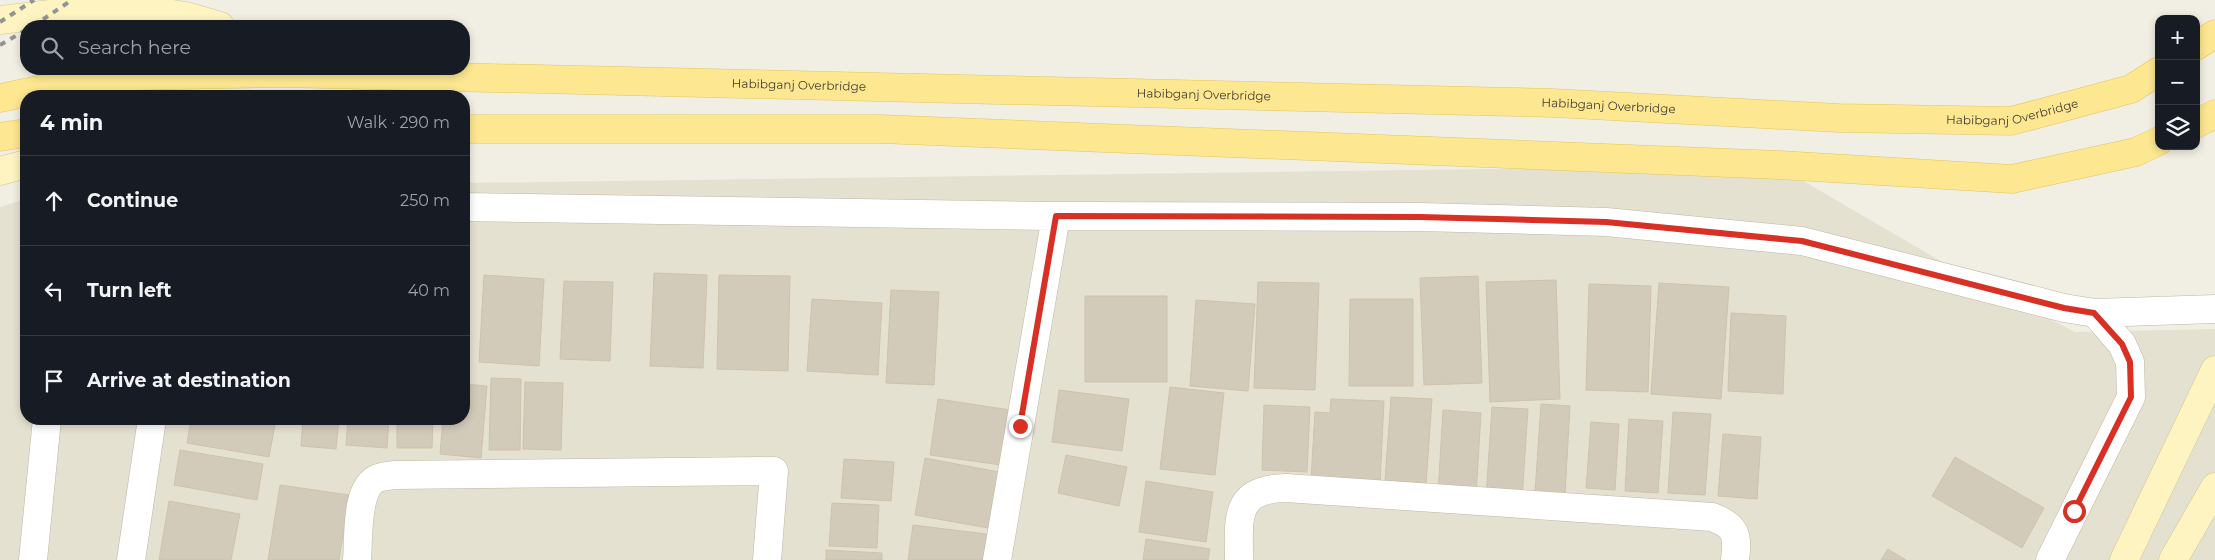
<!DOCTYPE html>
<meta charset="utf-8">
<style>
:root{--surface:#171b24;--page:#242831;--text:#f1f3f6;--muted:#9ea1a6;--line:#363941}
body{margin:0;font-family:Montserrat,sans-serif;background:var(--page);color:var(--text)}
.controls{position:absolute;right:15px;top:15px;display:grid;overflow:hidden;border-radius:10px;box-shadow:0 2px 8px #0003}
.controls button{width:45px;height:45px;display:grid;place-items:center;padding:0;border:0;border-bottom:1px solid var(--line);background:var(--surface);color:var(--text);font:25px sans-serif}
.stop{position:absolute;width:15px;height:15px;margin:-11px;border:4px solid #d93025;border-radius:50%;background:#fff}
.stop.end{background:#d93025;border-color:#fff;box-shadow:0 1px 5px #0008}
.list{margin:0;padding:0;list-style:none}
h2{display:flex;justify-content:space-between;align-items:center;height:65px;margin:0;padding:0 20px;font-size:21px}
h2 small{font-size:16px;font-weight:400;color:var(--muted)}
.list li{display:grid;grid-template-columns:32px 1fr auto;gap:15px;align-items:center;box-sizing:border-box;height:90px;padding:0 20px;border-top:1px solid var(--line)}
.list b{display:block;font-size:19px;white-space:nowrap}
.list em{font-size:16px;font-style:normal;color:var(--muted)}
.icon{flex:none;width:28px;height:28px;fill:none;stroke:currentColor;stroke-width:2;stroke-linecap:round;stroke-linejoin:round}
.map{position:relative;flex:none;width:2215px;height:560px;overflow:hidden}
.search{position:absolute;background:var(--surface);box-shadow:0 2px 8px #0003;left:20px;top:20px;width:450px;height:55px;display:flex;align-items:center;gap:12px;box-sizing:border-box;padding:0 18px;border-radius:20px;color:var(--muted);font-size:19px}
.panel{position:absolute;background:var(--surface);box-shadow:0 2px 8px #0003;left:20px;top:90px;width:450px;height:335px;border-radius:20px}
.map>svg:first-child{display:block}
</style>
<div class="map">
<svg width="2215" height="560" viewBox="0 0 2215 560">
<rect width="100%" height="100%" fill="#f1eee3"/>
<!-- residential -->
<path fill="#e5e1d1" d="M1776,165l192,112 107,55 140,-3v231h-2215v-353l26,-8v220h438v-236z"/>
<!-- building -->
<path fill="#d3cbb9" stroke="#cdc3ac" d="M654,273l53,2 -4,93 -53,-2z
M484,275l60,4 -5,87 -60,-4z
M719,275l71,1 -2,95 -71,-2z
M1478,276l4,107 -58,2 -4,-107z
M464,278h3l-3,60z
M1556,280l4,119 -70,3 -4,-120z
M564,281l49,1 -3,79 -50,-2z
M1258,282l61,1 -4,107 -61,-2z
M1659,283l70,4 -8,112 -70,-5z
M1589,284l62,2 -3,106 -62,-2z
M891,290l48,2 -5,93 -48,-2z
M1085,296h82v86h-82z
M812,299l70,4 -4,72 -71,-4z
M1350,299h63v87h-64z
M1196,300l59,4 -7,87 -58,-5z
M1731,313l55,3 -3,78 -55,-3z
M491,378l30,1 -1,71h-31z
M525,382l38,1 -2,67 -38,-1z
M464,384l23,2 -6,72 -41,-4 3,-35h21z
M1170,387l54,6 -9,82 -55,-6z
M1059,390l70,9 -7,52 -70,-9z
M1391,397l41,2 -6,85 -41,-3z
M938,399l79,12 -9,55 -78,-11z
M1331,399l53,2 -4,82 -69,-3 4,-68 15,1z
M1541,404l29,2 -5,88 -30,-2z
M1264,405l46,2 -3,65 -45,-2z
M1492,407l36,2 -6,90 -36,-2z
M1443,410l38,3 -5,82 -38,-2z
M1673,412l38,2 -6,81 -37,-2z
M191,419h85l-7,38 -82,-14z
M303,419h36l-3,30 -35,-3z
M348,419h41l-2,29 -41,-3z
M397,419h36l-1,29h-35z
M1629,419l34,2 -5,72 -33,-2z
M1591,422l28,2 -4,66 -29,-2z
M1723,434l38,3 -4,62 -39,-3z
M180,450l83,14 -6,36 -83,-15z
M1066,455l61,12 -8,39 -61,-13z
M1955,457l89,51 -22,40 -90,-52z
M925,458l79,15 -10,56 -79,-14z
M844,459l50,3 -3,39 -50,-3z
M1146,481l67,11 -7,50 -67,-10z
M280,485l69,10 -10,65h-71z
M169,501l71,13 -9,46h-72z
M832,503l47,2 -2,43 -48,-2z
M913,525l81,10 -3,25h-83z
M1146,539l64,10 -2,11h-65z
M1888,549l18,11h-25z
M826,550l56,3v7h-56z"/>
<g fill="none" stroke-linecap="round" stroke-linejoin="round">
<defs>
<path id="minor" d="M464,207l592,9 364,1 186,5 196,19 262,67 31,5 120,-4
M33,560l14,-141
M131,560l21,-141
M357,560c2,-21 -2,-73 21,-82 5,-2 11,-2 16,-3l380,-4 -7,89
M997,560l59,-344
M1239,560c0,-41 -6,-71 47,-72l426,29c25,9 26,19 23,43
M2050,560l81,-163 -1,-35 -8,-18 -27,-31"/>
<path id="secondary" d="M0,20l116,-14 70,10 34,10
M0,171l26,-7
M2124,560l91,-190
M2173,560l42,-73"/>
<g id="primary">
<path d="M2196,46l19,-12"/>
<path id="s1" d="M0,98l77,-16 55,-6 150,-3 1271,30 286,15 172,3 120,-32 28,-18"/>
<path d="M2196,124l19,-10"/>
<path d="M464,129h416l900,36 232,14 124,-27 23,-11"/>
<path d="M0,137l26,-4"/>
</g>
</defs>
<!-- minor casing -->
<use href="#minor" stroke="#bcb7a6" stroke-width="29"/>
<!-- secondary casing -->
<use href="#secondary" stroke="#d1c693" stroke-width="29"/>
<!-- primary casing -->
<use href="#primary" stroke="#e1c661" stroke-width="29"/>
<!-- minor -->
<use href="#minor" stroke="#fff" stroke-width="28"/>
<!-- secondary -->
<use href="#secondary" stroke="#fef4c1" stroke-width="28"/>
<!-- primary -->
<use href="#primary" stroke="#fde791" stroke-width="28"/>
<!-- rail -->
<path stroke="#939393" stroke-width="4" stroke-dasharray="6 6" stroke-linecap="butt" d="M0,22l34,-22
M33,26l39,-26
M0,45l26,-15"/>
</g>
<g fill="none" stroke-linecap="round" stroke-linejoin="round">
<!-- route -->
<path stroke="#d93025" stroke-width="6" d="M1020,426l36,-210 364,1 186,5 196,19 262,67 30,5 28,31 8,18 1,35 -57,114"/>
</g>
<g text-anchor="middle" stroke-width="4.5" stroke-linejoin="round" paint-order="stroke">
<!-- street labels -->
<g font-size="12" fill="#433e33" stroke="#fff">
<text dy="4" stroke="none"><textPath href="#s1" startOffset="801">Habibganj Overbridge</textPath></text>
<text dy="4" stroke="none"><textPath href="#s1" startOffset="1206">Habibganj Overbridge</textPath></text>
<text dy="4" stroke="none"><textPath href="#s1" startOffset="1611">Habibganj Overbridge</textPath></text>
<text dy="4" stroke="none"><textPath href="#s1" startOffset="2016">Habibganj Overbridge</textPath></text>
</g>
</g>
</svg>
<div class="controls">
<button>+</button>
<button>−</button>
<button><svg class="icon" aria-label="layers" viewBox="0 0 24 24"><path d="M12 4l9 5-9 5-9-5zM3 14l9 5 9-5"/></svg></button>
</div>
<div class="stop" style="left:2074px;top:511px"></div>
<div class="stop end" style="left:1020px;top:426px"></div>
<div class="search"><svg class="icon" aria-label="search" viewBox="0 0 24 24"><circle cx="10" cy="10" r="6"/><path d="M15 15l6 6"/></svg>Search here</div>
<section class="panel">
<h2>4 min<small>Walk · 290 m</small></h2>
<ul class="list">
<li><svg class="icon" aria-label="ahead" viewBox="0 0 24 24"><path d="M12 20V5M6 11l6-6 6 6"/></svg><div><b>Continue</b></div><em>250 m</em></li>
<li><svg class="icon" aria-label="left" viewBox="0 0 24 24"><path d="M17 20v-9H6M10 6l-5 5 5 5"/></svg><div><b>Turn left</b></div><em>40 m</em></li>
<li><svg class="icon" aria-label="arrive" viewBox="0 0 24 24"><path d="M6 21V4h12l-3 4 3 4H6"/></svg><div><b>Arrive at destination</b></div></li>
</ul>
</section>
</div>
